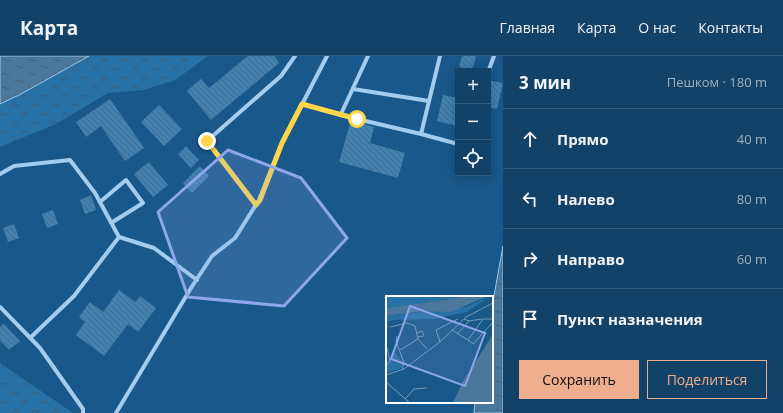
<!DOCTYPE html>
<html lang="ru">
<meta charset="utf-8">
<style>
:root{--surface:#134268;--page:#1c496e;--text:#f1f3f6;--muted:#9db0c0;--line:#325b7c;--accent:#eead8d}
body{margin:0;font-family:"Open Sans",sans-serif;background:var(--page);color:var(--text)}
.controls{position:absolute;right:12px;top:12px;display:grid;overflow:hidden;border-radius:0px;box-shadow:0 2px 10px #0003}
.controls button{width:36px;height:36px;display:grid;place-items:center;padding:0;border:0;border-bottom:1px solid var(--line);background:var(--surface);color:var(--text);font:20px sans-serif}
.stop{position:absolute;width:12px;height:12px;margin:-9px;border:3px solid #ffd54a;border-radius:50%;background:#fff}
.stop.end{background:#ffd54a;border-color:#fff;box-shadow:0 1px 4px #0008}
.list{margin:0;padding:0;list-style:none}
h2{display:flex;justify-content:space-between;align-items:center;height:52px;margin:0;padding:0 16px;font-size:17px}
h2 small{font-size:13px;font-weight:400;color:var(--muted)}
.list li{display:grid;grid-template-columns:26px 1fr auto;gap:12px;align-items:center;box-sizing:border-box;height:60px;padding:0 16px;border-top:1px solid var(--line)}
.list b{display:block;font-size:15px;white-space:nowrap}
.list em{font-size:13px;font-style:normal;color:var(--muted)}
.actions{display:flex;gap:8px;padding:12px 16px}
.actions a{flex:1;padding:9px 0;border:1px solid var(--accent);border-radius:0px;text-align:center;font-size:14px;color:var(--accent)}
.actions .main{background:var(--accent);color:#111}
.icon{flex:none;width:22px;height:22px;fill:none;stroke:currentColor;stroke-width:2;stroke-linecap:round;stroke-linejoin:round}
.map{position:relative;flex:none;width:503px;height:357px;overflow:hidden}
header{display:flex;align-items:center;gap:24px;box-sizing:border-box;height:56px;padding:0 20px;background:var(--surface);border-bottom:1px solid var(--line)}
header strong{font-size:19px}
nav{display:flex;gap:22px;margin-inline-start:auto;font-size:14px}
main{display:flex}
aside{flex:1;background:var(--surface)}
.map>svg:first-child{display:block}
</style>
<header>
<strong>Карта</strong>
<nav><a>Главная</a><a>Карта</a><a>О нас</a><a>Контакты</a></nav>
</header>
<main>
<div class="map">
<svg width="503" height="357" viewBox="0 0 503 357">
<defs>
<pattern id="forest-crowns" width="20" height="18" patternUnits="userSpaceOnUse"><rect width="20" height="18" fill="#2871a7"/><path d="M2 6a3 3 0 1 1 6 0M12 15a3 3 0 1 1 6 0" fill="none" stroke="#3e5b70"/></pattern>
<pattern id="water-ripples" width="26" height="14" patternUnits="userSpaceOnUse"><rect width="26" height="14" fill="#4a779c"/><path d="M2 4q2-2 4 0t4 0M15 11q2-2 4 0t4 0" fill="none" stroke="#4b5f70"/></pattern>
<pattern id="building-back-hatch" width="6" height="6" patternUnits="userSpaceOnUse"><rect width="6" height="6" fill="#4182b3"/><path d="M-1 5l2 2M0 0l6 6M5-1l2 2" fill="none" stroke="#466a85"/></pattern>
</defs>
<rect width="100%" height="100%" fill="#19588a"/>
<!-- forest -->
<path fill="url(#forest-crowns)" d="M89,0h119l-33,24 -31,10 -36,3 -52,31 -56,23v-43l21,-11z
M0,307l73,50h-73z"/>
<!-- water -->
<path fill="url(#water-ripples)" stroke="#95caf0" d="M0,0h89l-68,38 -21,10z
M503,190v167h-29l1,-11h17v-95z"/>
<!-- building -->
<path fill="url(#building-back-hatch)" d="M248,0h26l5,7 -68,57 -24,-29 14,-12 8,9z
M462,0h14l-4,15 -13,-4z
M488,24l15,3 -6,26 -9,-2z
M443,39l15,3v28l-21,-5z
M110,43l34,49 -19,13 -24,-35 -15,11 -10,-15z
M159,49l23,24 -18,17 -23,-24z
M351,64l23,7 -4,16 35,10 -7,25 -59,-16z
M186,90l13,14 -8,8 -13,-14z
M149,106l19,23 -15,12 -19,-23z
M200,110l9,10 -17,17 -9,-10z
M91,139l5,15 -11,4 -5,-14z
M53,154l5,14 -11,4 -5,-14z
M14,168l5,14 -11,4 -5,-14z
M119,234l16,12 5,-6 16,12 -18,24 -10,-8 -24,32 -28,-21 9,-13 -6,-5 11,-15 13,10z
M4,268l16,17 -11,9 -9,-10v-13z"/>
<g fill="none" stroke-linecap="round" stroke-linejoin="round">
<!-- street -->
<path stroke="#a2cdee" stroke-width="4" d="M440,0l-19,78 37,10
M488,16l6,-16
M353,33l76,12
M302,48l55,15 64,15
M341,58l27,-58
M0,118l14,-8 56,-6 25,33 24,44
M100,146l26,-22 17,23 -32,20
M256,149l-49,-64 74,-65 14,-20
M0,251l40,41 43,61v4
M30,282l44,-42 45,-59 35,11 43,32
M116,357l75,-125 21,-32 23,-18 24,-38 23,-57 45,-87"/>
</g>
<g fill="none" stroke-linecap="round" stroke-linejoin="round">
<!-- route -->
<path stroke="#ffd54a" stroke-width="5" d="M207,85l49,64 4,-5 22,-57 20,-39 55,15"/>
</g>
<!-- marked area -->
<path fill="#8ea6ec" fill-opacity="0.2" stroke="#8ea6ec" stroke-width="3" stroke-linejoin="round" d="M228,94l73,28 46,60 -63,68 -96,-9 -30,-85z"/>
<!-- overview -->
<g transform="translate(386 240)">
<rect width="107" height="107" fill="#19588a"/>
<path d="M0,0h83l-83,13zM104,0l-23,16 -32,7 -41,1 -7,2 2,5 -3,2v-13l80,-9zM8,55l10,14 -4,4 -14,4v-9z" fill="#2871a7"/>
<path d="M83,0h19l-37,16 -27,-1 -38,5v-7l3,-1zM107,38v69h-40l9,-20z" fill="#4a779c"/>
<path fill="none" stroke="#759bb9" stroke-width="1" d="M107,23h-10l-15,21 5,4 20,-22M83,25l13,-2M4,31l17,-4 8,3 3,13M66,34l16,10M31,37l5,-2 2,5 -6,1M72,37l11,-12 -5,-2M11,40l-1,5 8,22 -2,7M54,46l-4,-12 22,-11M14,54l18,-11 9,10M0,70l4,-5 -3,-13M0,79l18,-6 37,-28 25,-24 27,-14M0,86l24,21M20,102l8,-9 13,-1"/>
<path fill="#8ea6ec" fill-opacity="0.15" stroke="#8ea6ec" stroke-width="2" d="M24,10l75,27 -20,53 -74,-27z"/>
<rect width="107" height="107" fill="none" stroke="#fff" stroke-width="2"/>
</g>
</svg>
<div class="controls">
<button>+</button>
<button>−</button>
<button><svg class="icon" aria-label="locate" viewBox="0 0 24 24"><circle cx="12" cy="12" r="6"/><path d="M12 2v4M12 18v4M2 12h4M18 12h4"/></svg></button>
</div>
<div class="stop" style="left:357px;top:63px"></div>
<div class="stop end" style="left:207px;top:85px"></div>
</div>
<aside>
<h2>3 мин<small>Пешком · 180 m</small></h2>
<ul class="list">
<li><svg class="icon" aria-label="ahead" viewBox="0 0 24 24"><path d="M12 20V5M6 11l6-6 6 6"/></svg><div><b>Прямо</b></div><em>40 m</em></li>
<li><svg class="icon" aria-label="left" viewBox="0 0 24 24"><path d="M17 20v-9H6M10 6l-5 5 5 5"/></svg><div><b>Налево</b></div><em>80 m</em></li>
<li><svg class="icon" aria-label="right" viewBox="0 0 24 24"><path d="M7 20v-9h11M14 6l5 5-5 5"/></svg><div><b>Направо</b></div><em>60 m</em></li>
<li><svg class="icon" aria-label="arrive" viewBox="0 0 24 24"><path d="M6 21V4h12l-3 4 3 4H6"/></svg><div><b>Пункт назначения</b></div></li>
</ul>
<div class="actions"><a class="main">Сохранить</a><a>Поделиться</a></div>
</aside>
</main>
